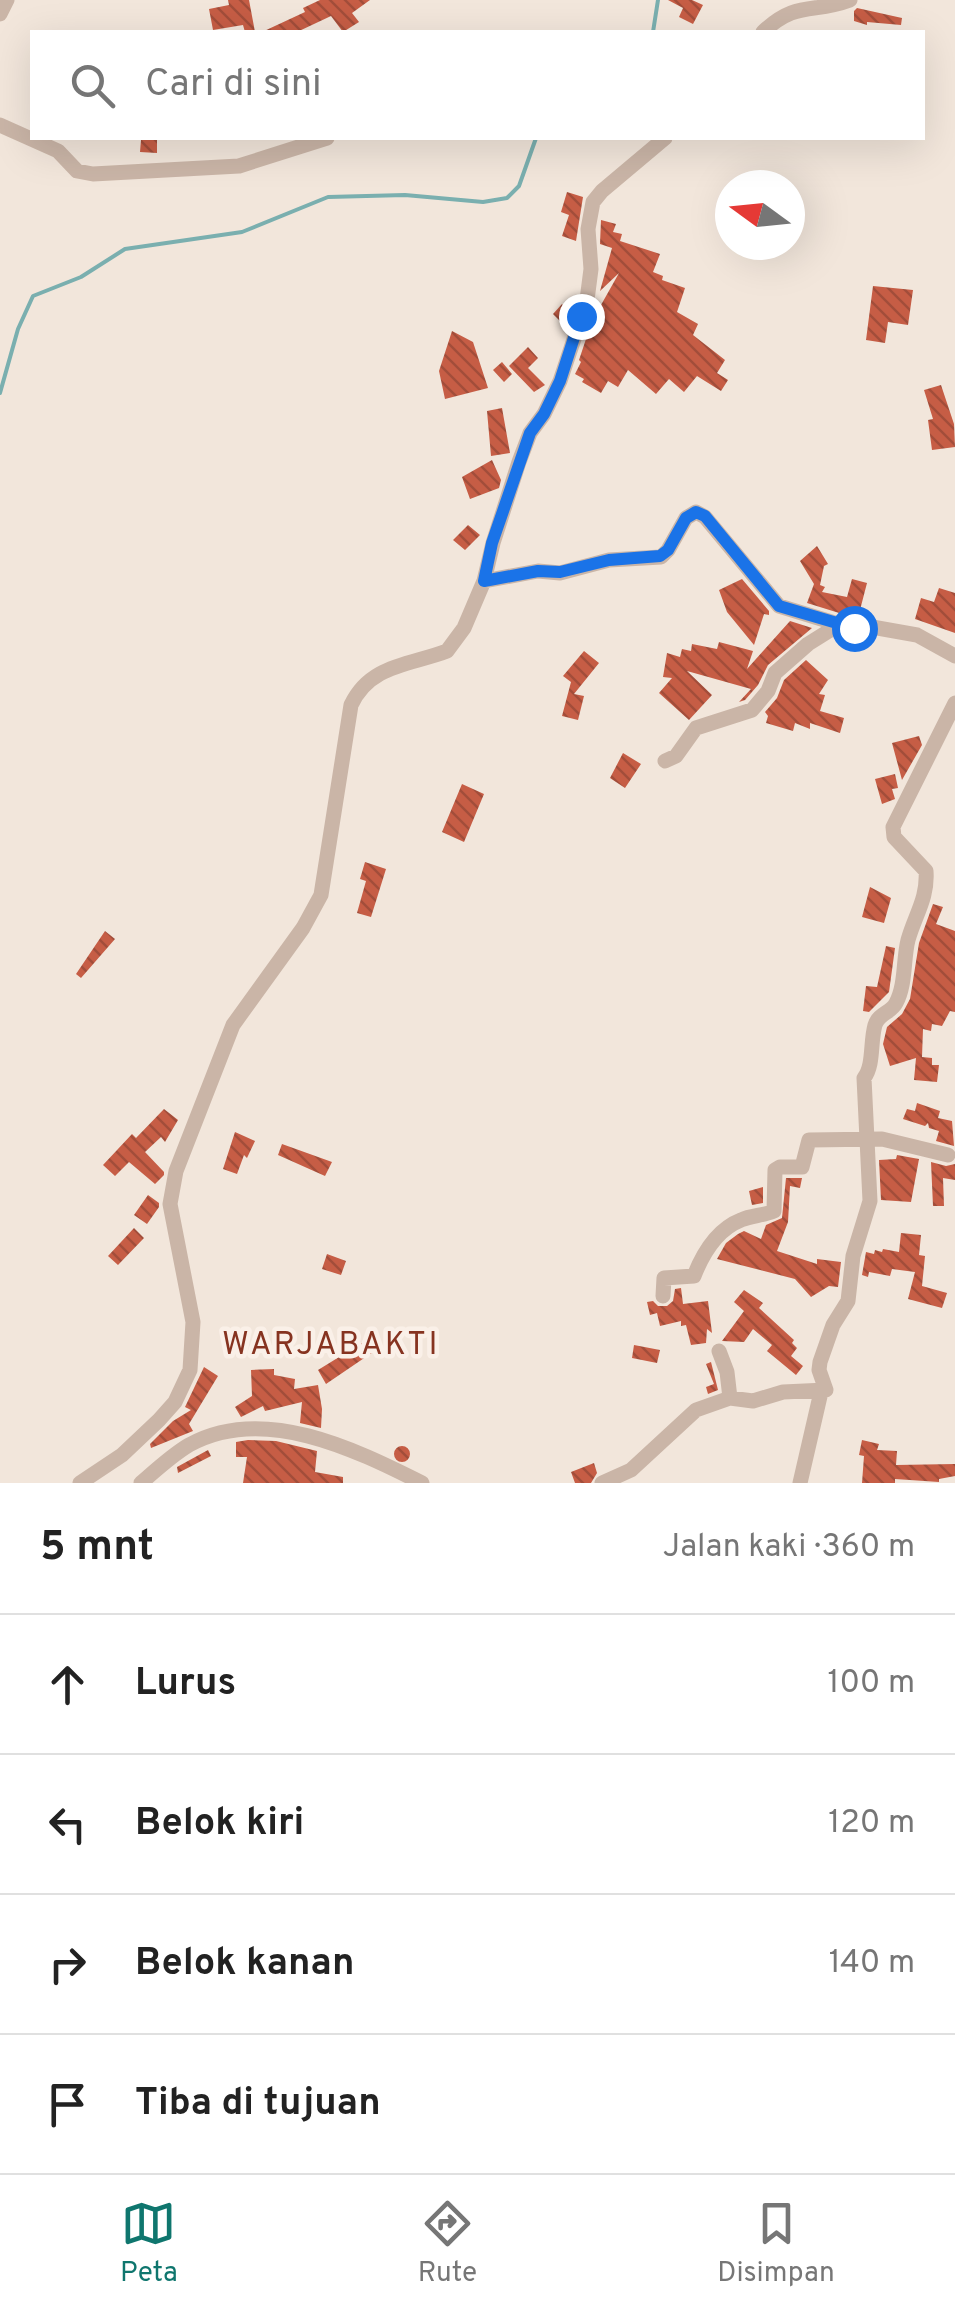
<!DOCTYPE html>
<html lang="id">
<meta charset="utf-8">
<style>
:root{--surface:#fff;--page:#f6f6f6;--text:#222;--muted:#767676;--line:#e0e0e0;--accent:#0f766e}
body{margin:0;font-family:Overpass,sans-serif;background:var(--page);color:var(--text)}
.compass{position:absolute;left:715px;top:170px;width:90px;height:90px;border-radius:50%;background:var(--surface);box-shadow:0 10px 40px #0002;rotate:285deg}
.stop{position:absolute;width:30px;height:30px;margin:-22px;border:8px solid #1a73e8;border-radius:50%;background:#fff}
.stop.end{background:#1a73e8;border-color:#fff;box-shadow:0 2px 10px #0008}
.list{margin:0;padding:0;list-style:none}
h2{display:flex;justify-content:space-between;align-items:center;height:130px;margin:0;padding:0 40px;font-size:42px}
h2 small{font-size:32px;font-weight:400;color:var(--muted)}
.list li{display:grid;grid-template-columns:65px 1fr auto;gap:30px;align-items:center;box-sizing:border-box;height:140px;padding:0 40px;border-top:2px solid var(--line)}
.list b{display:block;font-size:38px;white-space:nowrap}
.list em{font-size:32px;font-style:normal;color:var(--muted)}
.icon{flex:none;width:55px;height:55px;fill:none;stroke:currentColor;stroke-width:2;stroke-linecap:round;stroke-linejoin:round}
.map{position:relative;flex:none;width:955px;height:1483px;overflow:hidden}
.search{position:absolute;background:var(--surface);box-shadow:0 10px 40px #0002;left:30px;right:30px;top:30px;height:110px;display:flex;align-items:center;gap:25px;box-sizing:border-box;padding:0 35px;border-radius:0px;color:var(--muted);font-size:38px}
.sheet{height:690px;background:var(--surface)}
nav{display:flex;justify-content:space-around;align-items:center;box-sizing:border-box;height:140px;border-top:2px solid var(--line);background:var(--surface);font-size:28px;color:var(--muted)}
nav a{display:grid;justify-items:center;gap:5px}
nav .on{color:var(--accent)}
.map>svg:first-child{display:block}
</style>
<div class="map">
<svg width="955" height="1483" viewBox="0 0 955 1483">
<defs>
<pattern id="building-back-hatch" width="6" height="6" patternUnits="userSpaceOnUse" patternTransform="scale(2.5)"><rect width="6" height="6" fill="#c65d45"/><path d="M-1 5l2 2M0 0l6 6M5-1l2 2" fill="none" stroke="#a24d3a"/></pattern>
</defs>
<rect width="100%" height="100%" fill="#f2e6db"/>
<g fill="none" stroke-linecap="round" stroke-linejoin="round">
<!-- stream -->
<path stroke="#7aafaf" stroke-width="4" d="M653,32l5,-32
M0,393l18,-64 15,-33 48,-19 44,-28 117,-17 86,-35 77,-2 78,7 24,-4 12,-12 17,-48"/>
</g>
<!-- building -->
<path fill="url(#building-back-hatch)" d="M228,0h21l6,32h-10l-2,-7 -30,5 -4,-21 20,-4z
M320,0h50l-18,13 7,9 -16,10 -12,-16 -34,16h-35l43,-20 -2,-4z
M668,0h24l11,5 -10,19 -14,-7 4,-9z
M857,8l45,10 -1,7 -34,-3v3l-13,-4v-10z
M141,140h16v13l-17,-1z
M567,192l16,5 -7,44 -14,-5 7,-21 -8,-3z
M601,220l15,4 -3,8 9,2 -2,7 40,13 -7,18 10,4 -1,4 23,8 -8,24 21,12 -5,11 32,25 -8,13 11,7 -7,11 -24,-15 -13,16 -15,-13 -13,15 -28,-24 -10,17 -10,-6 -7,12 -19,-11 2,-3 -9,-5 6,-12 -2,-2 13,-39 27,-48 -19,18 12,-43 -12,-4z
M873,286l40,4 -5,35 -20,-3 -3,21 -19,-3z
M562,304l9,9 -6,13 -12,-12z
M452,331l21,11 15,46 -43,11 -6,-28z
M528,347l10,11 -10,10 17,17 -11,7 -25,-26z
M502,362l10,12 -8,8 -11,-12z
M941,385l13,39 1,23 -23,3 -4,-30 5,-1 -9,-29z
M502,408l8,45 -19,3 -4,-45z
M492,460l9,20 -2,8 -29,11 -8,-22z
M468,525l12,10 -15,15 -12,-10z
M817,546l11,18 -4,2 -4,19 5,2 -3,5 25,5 5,-18 15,4 -7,27 3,1 -1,5 -10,1 -45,-14 7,-19 -14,-23z
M742,579l27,32v4l-5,-1 -10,31 -27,-33 -8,-22z
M939,588l16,5v40l-40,-14 6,-21 13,4z
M790,621l22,7 -44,37 -10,20 -13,15 -6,2 12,-13 -64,-18 25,24 -23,25 -30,-27 13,-15 -9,-1 4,-24 13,4 2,-8 9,2 1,-7 25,5 2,-7 34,9 -6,18z
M584,651l15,12 -25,31 10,2 -6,24 -16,-4 9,-34 -8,-6z
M806,660l22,20 -9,14 6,1 -5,16 24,7 -4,15 -30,-10v6l-15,-6 -2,8 -27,-8 2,-7 -3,-4 12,-14 7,-18z
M919,736l3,9 -20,35 -10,-37z
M623,753l18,11 -16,24 -15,-10z
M895,774l3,14 -6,1 3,10 -13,5 -7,-25z
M462,784l22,10 -20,48 -22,-10z
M365,862l21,7 -15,48 -14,-4 9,-32 -6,-2z
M870,887l21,11 -7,25 -22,-6z
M933,904l10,3 -7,17 19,7v81l-5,-1 -8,15 -10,-2 -1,7 -8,-2 -1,28 10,1v7h7l-2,17 -23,-2 2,-22 -26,8 -7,-22 4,-17 15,-13 8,-15 9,-56z
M105,931l10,8 -34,39 -5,-4z
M886,946l9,2 -6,44 -20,20 -6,-1 3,-25 11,1z
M917,1103l23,8 -2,7 14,3 2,25 -18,-5 3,-10 -10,-3 -1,-5 -3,3 -22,-7 4,-10 8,2z
M164,1109l14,11 -13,22 -4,-5 -16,15 19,20v3l-9,9 -26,-22 -14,14 -12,-11 29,-31 4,4z
M235,1132l20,9 -8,17 -3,-3 -7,19 -14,-5z
M282,1144l50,18 -7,14 -47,-21z
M897,1155l22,4 -8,43 -30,-2 -2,-40 17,-1z
M931,1162l15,4 9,-2v16l-12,-2 1,28h-11z
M786,1178h16l-2,10 -10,-2 -2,36 -11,29 40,13v-5l24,3 -3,25 -9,-1 -18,11 -16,-18 -78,-20 9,-16 12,-9 6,-3 17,8 5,-14 16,-7z
M763,1187v16l-11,2 -3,-14z
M148,1195l11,8v4l-12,17 -13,-9z
M134,1228l10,10 -26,27 -10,-9z
M901,1233l20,2 -2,20 6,1 -3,30 25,7 -5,15 -34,-9 7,-27 -23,-3 -2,7 -21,-4 -1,5 -6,-2 4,-23 8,2 1,-4 7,2 1,-3 16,3z
M327,1254l19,7 -5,14 -19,-6z
M681,1288l2,16 25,-3 4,32 -5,-4 -1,14 -15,2 -5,-20 -5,1v-5l-21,5 -3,-13 -7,2 -3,-13 6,-1 5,5h9l6,-5 2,-12z
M744,1290l19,13 -4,5 35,32 -2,3 5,5 -6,8 12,10 -7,9 -29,-24 5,-6 -19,-16 -9,13 -22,-1 22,-30 -10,-9z
M370,1338l6,12 -50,34 -8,-14z
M634,1345l26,5 -3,13 -25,-5z
M711,1362l7,28 -10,4 -2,-7 8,-3 -8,-20z
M204,1367l14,9 -29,48 4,7 -42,17 -1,-4 23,-23 18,-11 -6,-3z
M274,1369v6l21,4 -1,10 24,-4 4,24 -1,19 -21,-5 2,-21 -37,9 -2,-5 -22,11 -6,-10 17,-11 -1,-26z
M248,1440l28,1 41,10 -2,21 28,5v6h-100l4,-26h-11v-15z
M862,1440l17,4 -2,6 20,1 -1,14 59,-1v12l-16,3v3l-44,-3v4h-33l2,-27 -5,-1z
M394 1454a8 8 0 1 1 16 0a8 8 0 1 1-16 0Z
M208,1450l3,6 -33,17 -1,-6z
M594,1463l3,10 -6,10h-16l-4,-11z"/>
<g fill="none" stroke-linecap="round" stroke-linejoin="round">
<!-- minor -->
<path stroke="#cab5a7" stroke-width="15" d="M0,14l7,-14
M763,32c34,-32 50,-18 87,-32
M0,125l58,26 19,20 16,3 146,-8 88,-28
M484,581l54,-10 22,2 49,-13 52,-3 7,-7 18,-32 10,-6 9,5 74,89 72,22 21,-1 45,8 38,21
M665,761l11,-5 20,-28 56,-18 16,-19 7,-18 33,-29 32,-20
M663,1296l1,-18 30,-2c9,-23 24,-47 47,-56 11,-5 22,-4 33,-9l1,-41 5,-3h22l7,-27 73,-1 66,16
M719,1351l8,21 3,26
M80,1483l42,-28 37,-35 16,-18 15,-32 3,-48 -23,-118 6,-33 57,-146 70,-97 18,-33 30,-190c19,-41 60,-40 96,-54l17,-23 20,-47 9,-38 26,-81 11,-29 14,-19 16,-33 27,-81 4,-31 -3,-40 5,-27 9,-11 63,-53
M141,1483c15,-13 31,-28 48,-38 74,-41 165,4 233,38
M602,1483l29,-13 65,-60 34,-12 23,3 30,-9 43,-2 -7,-20 1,-8 13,-37 15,-24 5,-45 17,-55 -6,-123c10,-13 6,-35 11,-53 4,-12 16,-12 21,-22 10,-19 7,-43 12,-63 7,-25 20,-42 18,-69l-32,-34 -1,-10 62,-124
M800,1483l21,-91"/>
</g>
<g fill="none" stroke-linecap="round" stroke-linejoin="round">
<!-- route -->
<path stroke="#1a73e8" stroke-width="12" d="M581,316l-21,65 -16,33 -14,19 -10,29 -28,81 -8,38 54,-10 22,1 49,-12 51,-4 8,-6 18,-32 10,-6 9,4 74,90 75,22"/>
</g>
<g text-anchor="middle" stroke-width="9" stroke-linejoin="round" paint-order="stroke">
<!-- quarter labels -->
<g font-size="32" letter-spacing="2.5" fill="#863320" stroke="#faf0e8">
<text x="331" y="1354">WARJABAKTI</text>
</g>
</g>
</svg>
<svg class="compass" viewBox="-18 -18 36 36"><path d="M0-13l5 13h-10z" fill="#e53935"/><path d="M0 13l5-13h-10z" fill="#767676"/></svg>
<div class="stop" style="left:854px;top:628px"></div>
<div class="stop end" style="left:581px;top:316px"></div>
<div class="search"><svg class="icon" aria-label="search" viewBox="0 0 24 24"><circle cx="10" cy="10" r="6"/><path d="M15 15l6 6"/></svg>Cari di sini</div>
</div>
<section class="sheet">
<h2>5 mnt<small>Jalan kaki · 360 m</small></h2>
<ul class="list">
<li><svg class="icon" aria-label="ahead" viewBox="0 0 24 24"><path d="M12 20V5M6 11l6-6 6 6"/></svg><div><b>Lurus</b></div><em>100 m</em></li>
<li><svg class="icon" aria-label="left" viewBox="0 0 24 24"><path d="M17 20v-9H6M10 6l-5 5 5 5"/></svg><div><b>Belok kiri</b></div><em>120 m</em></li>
<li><svg class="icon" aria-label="right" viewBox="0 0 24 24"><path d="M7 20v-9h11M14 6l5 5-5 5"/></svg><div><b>Belok kanan</b></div><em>140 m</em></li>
<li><svg class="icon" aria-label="arrive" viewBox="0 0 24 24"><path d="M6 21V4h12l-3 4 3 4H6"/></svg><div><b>Tiba di tujuan</b></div></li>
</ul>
</section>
<nav>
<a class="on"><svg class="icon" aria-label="map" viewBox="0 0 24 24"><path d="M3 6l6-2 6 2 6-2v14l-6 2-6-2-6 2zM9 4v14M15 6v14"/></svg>Peta</a>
<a><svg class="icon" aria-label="directions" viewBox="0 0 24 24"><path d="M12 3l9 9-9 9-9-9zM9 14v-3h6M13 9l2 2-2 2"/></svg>Rute</a>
<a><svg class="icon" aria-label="saved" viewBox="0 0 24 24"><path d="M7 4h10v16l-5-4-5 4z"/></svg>Disimpan</a>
</nav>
